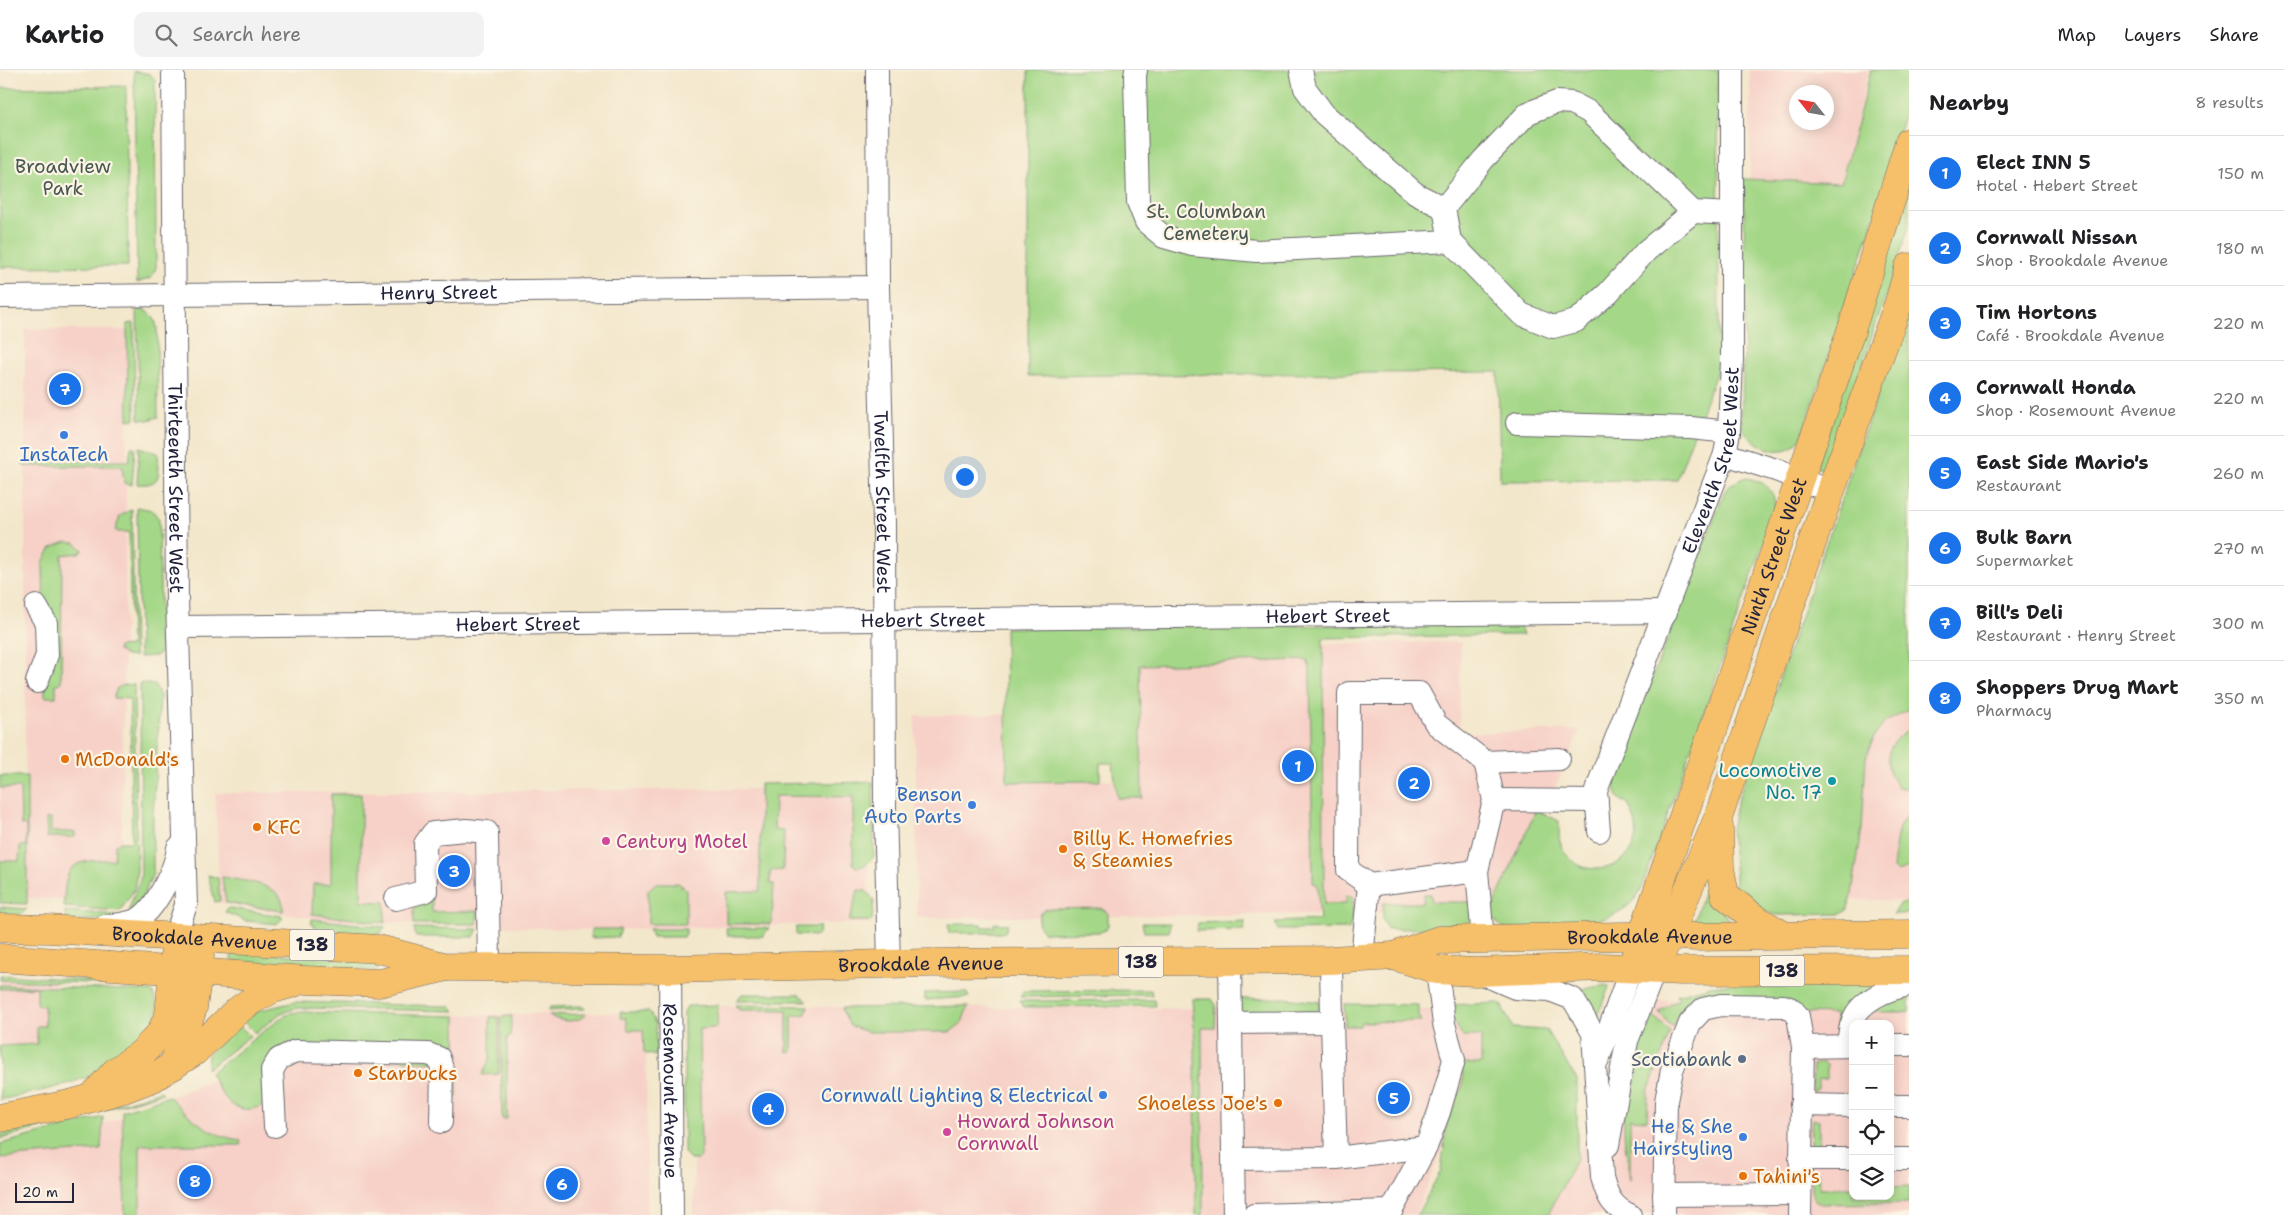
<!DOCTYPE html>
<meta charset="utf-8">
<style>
:root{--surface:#fff;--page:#f2f2f2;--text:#202124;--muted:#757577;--line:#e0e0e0;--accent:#1a73e8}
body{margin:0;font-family:"Shantell Sans",sans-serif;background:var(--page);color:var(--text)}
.controls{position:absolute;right:15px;bottom:15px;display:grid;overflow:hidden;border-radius:10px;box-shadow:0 2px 12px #0003}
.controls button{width:45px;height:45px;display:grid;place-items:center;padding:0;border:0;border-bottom:1px solid var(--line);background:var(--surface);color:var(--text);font:25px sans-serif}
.compass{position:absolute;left:1789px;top:15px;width:45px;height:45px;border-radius:50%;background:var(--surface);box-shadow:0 2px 12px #0003;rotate:301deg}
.scale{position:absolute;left:15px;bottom:12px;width:59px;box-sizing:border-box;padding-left:5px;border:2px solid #22223b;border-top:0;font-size:14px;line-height:18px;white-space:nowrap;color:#22223b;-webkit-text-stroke:4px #fcf5e5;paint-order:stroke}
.you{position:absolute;left:964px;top:406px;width:18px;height:18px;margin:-12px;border:4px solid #fff;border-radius:50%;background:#1a73e8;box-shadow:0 0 0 8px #1a73e833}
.badge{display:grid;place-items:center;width:32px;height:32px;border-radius:50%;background:var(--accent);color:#fff;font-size:16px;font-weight:700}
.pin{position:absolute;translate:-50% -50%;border:2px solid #fff;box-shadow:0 1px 5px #0006}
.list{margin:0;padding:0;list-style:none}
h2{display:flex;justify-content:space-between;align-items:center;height:65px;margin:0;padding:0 20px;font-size:21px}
h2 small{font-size:16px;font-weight:400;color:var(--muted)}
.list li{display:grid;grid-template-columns:32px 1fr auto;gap:15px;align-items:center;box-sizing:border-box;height:75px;padding:0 20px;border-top:1px solid var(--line)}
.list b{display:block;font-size:19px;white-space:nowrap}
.list p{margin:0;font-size:16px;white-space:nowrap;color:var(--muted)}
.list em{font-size:16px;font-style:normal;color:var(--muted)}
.icon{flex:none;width:28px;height:28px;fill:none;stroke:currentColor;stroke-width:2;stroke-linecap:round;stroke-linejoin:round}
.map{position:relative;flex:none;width:1909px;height:1145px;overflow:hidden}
header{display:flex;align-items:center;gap:30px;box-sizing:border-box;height:70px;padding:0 25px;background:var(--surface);border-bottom:1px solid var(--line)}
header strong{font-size:24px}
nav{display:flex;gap:28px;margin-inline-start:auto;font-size:18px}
.search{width:350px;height:45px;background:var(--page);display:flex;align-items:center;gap:12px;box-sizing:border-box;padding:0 18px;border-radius:10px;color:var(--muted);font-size:19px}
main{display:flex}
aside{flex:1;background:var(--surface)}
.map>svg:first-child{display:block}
</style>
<header>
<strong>Kartio</strong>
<div class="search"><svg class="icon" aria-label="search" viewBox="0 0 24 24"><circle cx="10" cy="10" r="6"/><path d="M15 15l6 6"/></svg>Search here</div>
<nav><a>Map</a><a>Layers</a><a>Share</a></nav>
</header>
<main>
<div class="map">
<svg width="1909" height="1145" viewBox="0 0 1909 1145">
<rect width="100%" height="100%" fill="#fcf5e5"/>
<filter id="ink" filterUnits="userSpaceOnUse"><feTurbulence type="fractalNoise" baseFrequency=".02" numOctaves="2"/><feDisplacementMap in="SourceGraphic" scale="10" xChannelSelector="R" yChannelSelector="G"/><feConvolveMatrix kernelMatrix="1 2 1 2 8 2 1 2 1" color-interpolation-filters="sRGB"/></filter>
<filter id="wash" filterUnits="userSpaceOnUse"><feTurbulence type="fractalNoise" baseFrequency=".0096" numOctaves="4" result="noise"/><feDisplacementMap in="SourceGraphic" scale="20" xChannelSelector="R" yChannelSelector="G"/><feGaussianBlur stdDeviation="1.12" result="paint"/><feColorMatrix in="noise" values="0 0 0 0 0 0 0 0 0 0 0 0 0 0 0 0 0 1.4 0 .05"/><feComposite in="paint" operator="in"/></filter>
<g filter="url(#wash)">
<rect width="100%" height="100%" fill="#f3e7cb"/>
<!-- built -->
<path fill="#f7d1c8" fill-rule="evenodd" d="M1750,0h119l-28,113 -91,-4zM1796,22h30v30h-30z
M25,259l103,1 -7,573 -121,-6v-113l25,-1z
M1461,572l-2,91 121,-3 -79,182 -584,6 -2,-202 91,-2 1,68 135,-2 -3,-135z
M1909,640v191l-58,-1 15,-143 8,-20 11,-15z
M868,718l1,135 -277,7 -266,-10 -106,-17 -5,-110z
M0,910l55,2 4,89 -59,15z
M1909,927v218h-361l107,-215zM1853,954h37v172h-37z
M693,936l807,4 -85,205h-721z
M646,942l1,203h-647v-61l118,-35 103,-43 73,-58z"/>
<!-- green -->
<path fill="#a4d787" stroke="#637c61" d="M1028,0h690l1,295 -42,115 -177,1 -2,-109 -470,4z
M1871,0h38v27l-30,106 -78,235c-17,24 -48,9 -60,-12l4,-100 -1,-147 97,4z
M134,1l16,3 5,6 1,188 -5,10 -14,5z
M126,16l2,180 -128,1v-179z
M1909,112v45l-80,235 -8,7 -5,-2z
M1909,233v407l-24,12 -11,15 -8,20 -4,72 -11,71 -4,10 -6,4 -64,1 -12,-3 -29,-21 -5,-62 5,-24z
M137,238c12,3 18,7 20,20l1,89 -10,3 -9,-1z
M134,253l1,96 -7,1 -1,-96z
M131,377h4l-3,38 -8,-2 -2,-17h-99v-4l106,-1z
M139,377l19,6c1,21 5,33 -21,31z
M1743,408c20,1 33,11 32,32l-132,375c-3,7 -7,14 -13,19 -32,28 -87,22 -127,24l-10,-9 -1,-10 44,-99 23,11c0,10 -1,21 5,30 17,29 63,21 71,-11 4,-13 -2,-25 -7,-36 -2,-3 -3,-1 -6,-3 -10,-9 -7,-21 -5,-32l107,-276 4,-7z
M137,437l15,3 7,9 2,133 -5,4 -17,1z
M132,439l2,148 -8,-1 -9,-6 1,-3 13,-1 -2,-114h-11l-3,-2 5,-14z
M66,472l9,1 8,7 -4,3 -17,2 -1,128 -5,1v13h-11l-2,-135 8,-14z
M1519,554l4,11 -200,3 1,266h22v-8h7v20l-4,13 -71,1 -3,-8 45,-2 -3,-36 -4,-1 -3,-215 -3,-8 -167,5 2,133h-25l-4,-35h-13v18l-93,1 -2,-154z
M140,613l15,2 5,11 -7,120v57l-12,28 -12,11c0,-9 10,-25 12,-38z
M134,614l3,187 -3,19 -14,21 -56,-4c0,-44 8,-47 50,-47l1,-15 5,-3h12l-2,-143 -17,-1 4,-10 7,-3z
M1909,659v60l-11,-2c-17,-23 -13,-42 11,-58z
M0,706h27v128l-27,-1v-42h19l1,-15h6v-20l-5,-1 -1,-37h-20z
M873,712l1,74c-5,7 -9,11 -18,11l-3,-4v-66l-78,-1 -1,34 10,1 -1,39 -13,1v13h4l-2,35 -2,5h-44v-32l34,-1v-107z
M331,724h30v107l24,1v21l-73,-9 1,-30h18z
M1909,744v54l-12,4 -4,-4c3,-18 1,-42 16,-54z
M46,749h5v13h24v5h-28z
M208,805l10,3 2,23 -5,1z
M222,807c20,4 65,6 61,34l-57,-8z
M656,813h22l8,6v35h-38v-34z
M1706,814h3l7,17 14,21 -34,2 -2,-2z
M858,820l8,1 8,9 -2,21h-23z
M1424,824h7v8h43c-1,11 -2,18 -9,26l-78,1 -4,-9v-17h40z
M432,829v13l46,-1 -1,13h-63v-16z
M1909,831v13h-16l6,-10z
M0,837l27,2 -9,8 -18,-1z
M228,838l54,8v3l-5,5 -31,-3 -21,-9z
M1101,838l7,5v13l-2,4 -6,2 -56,1 -6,-10 2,-10 6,-4z
M65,841l51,4 -9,5h-41z
M312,849l73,8 -4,6 -11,3 -53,-7 -6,-6z
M1245,851l-1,9 -48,1 2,-8z
M994,853l14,1 -3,8 -5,1h-51l-1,-9h34v3h12z
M1142,853h28l-1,9h-25z
M796,857h24l-3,9 -21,-1z
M414,858l64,1 -4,8h-58z
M726,858h43l-6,8h-35z
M591,859h30l-3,8 -27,1z
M649,859h37v5l-3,3h-31z
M232,881l147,10 -1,9 -131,-5 -16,-5z
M0,905l119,7 27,3 -146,-5z
M1881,911l-31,22 -12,28 -2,-1 -1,-16 -36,-1 -103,-10 -15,6 -9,18 -13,-15 20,-13 -2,-4 34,-9 37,-4z
M0,915l151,6c15,21 3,34 -13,48 -9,9 -18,19 -29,26 -28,20 -76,27 -109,35v-54l37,-2v-18h8l-1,-20 -7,-1v-18l-37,2z
M1606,915l3,2 -12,30 -19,-27z
M1151,920l1,5 -132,2 4,-6z
M966,922l3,5 -44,3v-7z
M742,924h57l8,7h-71z
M1909,925v17h-39l15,-10z
M1284,928l36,4 -1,11 -78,2 -2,-16z
M1192,929h20l4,6 -1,23h-13l1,187h-7l-1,-170z
M1154,930l1,6 -131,1 -4,-6z
M295,932l155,4 5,5 -157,-3 -17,5 -26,20 -13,-13 19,-10z
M1500,933l13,25 33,2 31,50v78l-29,57h-131l24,-45 6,-47 16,-38 -1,-21h19v-28h-19l-15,-25v-6z
M1344,934l74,1v11l3,5 -60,1 -1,4h-15z
M718,935l-1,21 -3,2 -15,1 2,126 -3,5h-8l-6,-8v-140l3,-6z
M735,935l73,1 -2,8 -14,2v36h-5v-42h-48z
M583,936l2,3 -37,2 2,-4z
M968,936l-6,17 -12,9h-82l-18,-6 -8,-16v-2z
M299,942l157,4 1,81h-11v-33l-161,-16 -23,58c-30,12 -40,-11 -52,-33l69,-54 12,-6z
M620,942h30l6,13v31l-12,-3 -1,-23h-15l-2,-12h-5z
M586,944c-7,10 -29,8 -37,1z
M1652,944l18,18 -22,60 -1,28 -17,-1v61c-2,-17 -6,-36 -6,-54 -1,-35 11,-81 28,-112z
M512,946l-2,20 -3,2v81h-5l-1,-102z
M490,947h9v57l-17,1 8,-17z
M238,954l12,12 -43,33 1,-15z
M1824,992l3,3v14h-9v10l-6,4 1,-28z
M160,1021l3,2 -163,46v-4l140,-37z
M169,1026c21,22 41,40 71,44l1,5h-101v70h-15l-3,-104z
M103,1047l-2,33 -101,8v-14z
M1812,1049l7,2v23l-5,3 -4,-3z
M1812,1103l7,1 1,14 33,-1v9h37v-9l19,-1v17l-88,1c-13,-6 -10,-18 -9,-31z"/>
</g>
<g filter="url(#ink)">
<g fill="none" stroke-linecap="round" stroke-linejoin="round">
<defs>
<g id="minor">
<path id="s1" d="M173,0l4,529 9,306 -11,32"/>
<path id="s2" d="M877,0l1,217 6,236 1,284 4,158"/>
<path d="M1136,0l-1,6 3,126 8,20 18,15 28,8 65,6 193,-10"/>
<path d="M1301,0l4,18 19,26 92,80 28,14"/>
<path d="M1693,142l-47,39 -38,42 -32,28 -23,6 -32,-13 -71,-73 -6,-33 39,-48 45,-47 29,-11 15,1 17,9 104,100 39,2"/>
<path id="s3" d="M0,227l878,-10"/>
<path d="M1517,353l174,5 38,4"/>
<path d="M1725,384l51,16 56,22"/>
<path d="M36,536l10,17 1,32 -10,27"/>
<path id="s4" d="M179,557l1487,-15"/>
<path d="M1485,692l9,38"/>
<path id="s5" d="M1599,761l-3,-40 129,-337 4,-22 3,-72v-290"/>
<path d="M1477,801l17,-71 103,1"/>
<path d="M1369,815l-21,-15 1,-177h70l17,31 49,38 74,-3"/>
<path d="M396,829l30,-8 -1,-47 8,-11 33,-3 21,2 2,136"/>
<path d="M105,856c9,-1 22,-2 31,-6 19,-8 40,-53 42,-72"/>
<path d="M1362,888l7,-73 108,-14 6,69"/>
<path d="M1230,891l4,254"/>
<path id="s6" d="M670,899l2,246"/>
<path d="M1480,903l35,15 35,2 23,9 20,34 9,144c5,19 10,30 28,38"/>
<path d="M1232,953l100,-1 -1,-62"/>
<path d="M1890,975h19"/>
<path d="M1848,976c1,-7 1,-16 4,-23 7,-23 36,-34 57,-38"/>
<path d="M1803,977l50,-1"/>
<path d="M1598,990l33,-92"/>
<path d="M1801,1035l52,1"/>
<path d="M1890,1036h19"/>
<path d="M275,1056l-3,-56 7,-11 16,-8 133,3 11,4 3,11 -1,53"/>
<path d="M1608,1075l19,-104 28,-72"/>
<path d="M1336,1088l90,-11"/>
<path d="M1234,1089l102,-1 -4,-136"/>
<path d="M1800,1089h53"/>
<path d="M1890,1089h19"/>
<path d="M1664,1125l136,-1"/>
<path d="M1254,1145l137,-4"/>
<path d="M1389,1145l37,-68 13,-35 15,-52 -10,-36 -7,-54"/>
<path d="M1664,1145l2,-114 6,-31 18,-47 13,-14 18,-4 63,1 8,3 6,7 5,31 -3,168"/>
</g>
<g id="major">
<path d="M1719,757l1,41 5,27 28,22 30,18"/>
<path id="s7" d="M0,858l48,1 331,20 68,18 223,2 258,-6 403,-3 63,-4 45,-16 230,-5 27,2 213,-3"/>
<path d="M1394,886l43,14 39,2 127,-5 78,4 228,-1"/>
<path d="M0,888l306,22 74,3 63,-15"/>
<path id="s8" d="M1631,898l221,-640 57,-186"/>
<path d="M1655,899l63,-151 95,-278 86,-238 10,-35"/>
<path d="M173,996l20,-58 7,-52"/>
<path d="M92,1027l23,-25 27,-19 18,-19 9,-19 6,-64"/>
<path d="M0,1048l70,-14 54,-15 29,-11 41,-26 43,-41 17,-12 19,-10 21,-6"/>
</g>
</defs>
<!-- minor casing -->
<use href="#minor" stroke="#6b676d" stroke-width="24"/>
<!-- major casing -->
<use href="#major" stroke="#6b676d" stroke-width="29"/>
<!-- minor -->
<use href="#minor" stroke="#fff" stroke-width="22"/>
<!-- major -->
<use href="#major" stroke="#f6c06b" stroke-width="28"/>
</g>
</g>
<!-- markers -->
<g fill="#3f7fe0" stroke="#fcf5e5" stroke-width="2">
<circle cx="64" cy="365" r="5"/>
<circle cx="972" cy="735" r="5"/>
<circle cx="1103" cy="1025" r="5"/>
<circle cx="1743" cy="1067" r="5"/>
</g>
<g fill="#e8710a" stroke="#fcf5e5" stroke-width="2">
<circle cx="65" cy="689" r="5"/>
<circle cx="257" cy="757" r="5"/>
<circle cx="1063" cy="779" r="5"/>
<circle cx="358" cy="1003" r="5"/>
<circle cx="1278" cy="1033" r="5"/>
<circle cx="1743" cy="1106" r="5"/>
</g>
<circle fill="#0f9aa8" stroke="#fcf5e5" stroke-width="2" cx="1832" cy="711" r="5"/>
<g fill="#d1479c" stroke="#fcf5e5" stroke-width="2">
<circle cx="606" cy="771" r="5"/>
<circle cx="947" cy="1062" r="5"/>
</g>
<circle fill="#5c6f8a" stroke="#fcf5e5" stroke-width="2" cx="1742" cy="989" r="5"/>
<g text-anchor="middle" stroke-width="4.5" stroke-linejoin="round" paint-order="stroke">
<!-- shield labels -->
<g fill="#fcf5e5" stroke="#63616e" stroke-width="1">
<rect x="289.5" y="859.5" width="45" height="31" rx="4"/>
<rect x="1118.5" y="876.5" width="45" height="31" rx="4"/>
<rect x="1759.5" y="885.5" width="45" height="31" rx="4"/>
</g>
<g font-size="18" font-weight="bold" fill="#22223b">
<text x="312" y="881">138</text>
<text x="1141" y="898">138</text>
<text x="1782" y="907">138</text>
</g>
<!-- park labels -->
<g font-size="19" fill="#495852" stroke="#fcf5e5">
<text x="63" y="103">Broadview<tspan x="63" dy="22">Park</tspan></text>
<text x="1206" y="148">St. Columban<tspan x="1206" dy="22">Cemetery</tspan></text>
</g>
<!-- street labels -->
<g font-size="19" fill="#22223b" stroke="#fcf5e5">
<text dy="7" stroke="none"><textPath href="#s3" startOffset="439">Henry Street</textPath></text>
<text dy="7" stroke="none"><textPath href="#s5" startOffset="392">Eleventh Street West</textPath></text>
<text dy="7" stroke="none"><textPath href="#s1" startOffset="418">Thirteenth Street West</textPath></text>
<text dy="7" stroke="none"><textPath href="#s2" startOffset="432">Twelfth Street West</textPath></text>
<text dy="7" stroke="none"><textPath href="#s8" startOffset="436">Ninth Street West</textPath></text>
<text dy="7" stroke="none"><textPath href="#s4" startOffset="1149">Hebert Street</textPath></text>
<text dy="7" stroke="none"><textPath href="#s4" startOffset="744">Hebert Street</textPath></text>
<text dy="7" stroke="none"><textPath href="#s4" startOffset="339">Hebert Street</textPath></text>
<text dy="7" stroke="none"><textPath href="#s7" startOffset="1656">Brookdale Avenue</textPath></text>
<text dy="7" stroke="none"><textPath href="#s7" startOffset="195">Brookdale Avenue</textPath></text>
<text dy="7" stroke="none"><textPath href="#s7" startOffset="924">Brookdale Avenue</textPath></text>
<text dy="7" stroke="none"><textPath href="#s6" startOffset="122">Rosemount Avenue</textPath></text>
</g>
<!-- shop labels -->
<g font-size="19" fill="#366cbe" stroke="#fcf5e5" text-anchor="end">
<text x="64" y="391" text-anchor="middle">InstaTech</text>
<text x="962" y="731">Benson<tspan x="962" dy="22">Auto Parts</tspan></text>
<text x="1093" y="1032">Cornwall Lighting &amp; Electrical</text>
<text x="1733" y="1063">He &amp; She<tspan x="1733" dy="22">Hairstyling</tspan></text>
</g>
<!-- food labels -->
<g font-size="19" fill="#c56008" stroke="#fcf5e5" text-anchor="start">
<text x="75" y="696">McDonald's</text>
<text x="267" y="764">KFC</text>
<text x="1073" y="775">Billy K. Homefries<tspan x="1073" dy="22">&amp; Steamies</tspan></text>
<text x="368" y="1010">Starbucks</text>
<text x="1268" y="1040" text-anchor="end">Shoeless Joe's</text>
<text x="1753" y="1113">Tahini's</text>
</g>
<!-- culture labels -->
<g font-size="19" fill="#0d838f" stroke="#fcf5e5" text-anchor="end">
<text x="1822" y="707">Locomotive<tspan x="1822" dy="22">No. 17</tspan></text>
</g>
<!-- hotel labels -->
<g font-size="19" fill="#b23c85" stroke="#fcf5e5" text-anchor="start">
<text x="616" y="778">Century Motel</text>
<text x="957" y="1058">Howard Johnson<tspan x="957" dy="22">Cornwall</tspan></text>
</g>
<!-- service labels -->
<g font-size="19" fill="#4e5e75" stroke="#fcf5e5" text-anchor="end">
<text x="1732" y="996">Scotiabank</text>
</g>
</g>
</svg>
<div class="controls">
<button>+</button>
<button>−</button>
<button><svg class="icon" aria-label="locate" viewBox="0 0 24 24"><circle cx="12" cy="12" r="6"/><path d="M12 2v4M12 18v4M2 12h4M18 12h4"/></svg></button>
<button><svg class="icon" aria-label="layers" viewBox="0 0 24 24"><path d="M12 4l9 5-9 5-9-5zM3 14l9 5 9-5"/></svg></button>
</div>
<svg class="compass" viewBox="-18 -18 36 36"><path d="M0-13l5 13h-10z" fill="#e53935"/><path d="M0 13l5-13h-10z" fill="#757577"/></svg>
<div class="scale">20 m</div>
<div class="you"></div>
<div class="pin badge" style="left:1298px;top:696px">1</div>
<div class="pin badge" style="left:1414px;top:713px">2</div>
<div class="pin badge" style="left:454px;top:801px">3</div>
<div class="pin badge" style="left:768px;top:1039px">4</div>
<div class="pin badge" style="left:1394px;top:1028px">5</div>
<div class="pin badge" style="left:562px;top:1114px">6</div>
<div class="pin badge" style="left:65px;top:319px">7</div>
<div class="pin badge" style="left:195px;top:1111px">8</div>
</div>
<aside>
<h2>Nearby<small>8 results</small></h2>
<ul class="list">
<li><span class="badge">1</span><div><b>Elect INN 5</b><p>Hotel · Hebert Street</p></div><em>150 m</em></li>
<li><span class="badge">2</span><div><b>Cornwall Nissan</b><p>Shop · Brookdale Avenue</p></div><em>180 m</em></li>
<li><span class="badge">3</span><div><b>Tim Hortons</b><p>Café · Brookdale Avenue</p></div><em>220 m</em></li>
<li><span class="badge">4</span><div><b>Cornwall Honda</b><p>Shop · Rosemount Avenue</p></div><em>220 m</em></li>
<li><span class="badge">5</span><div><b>East Side Mario's</b><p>Restaurant</p></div><em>260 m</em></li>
<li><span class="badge">6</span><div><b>Bulk Barn</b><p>Supermarket</p></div><em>270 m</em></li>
<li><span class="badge">7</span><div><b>Bill's Deli</b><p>Restaurant · Henry Street</p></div><em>300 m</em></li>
<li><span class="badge">8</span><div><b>Shoppers Drug Mart</b><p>Pharmacy</p></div><em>350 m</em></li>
</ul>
</aside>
</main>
